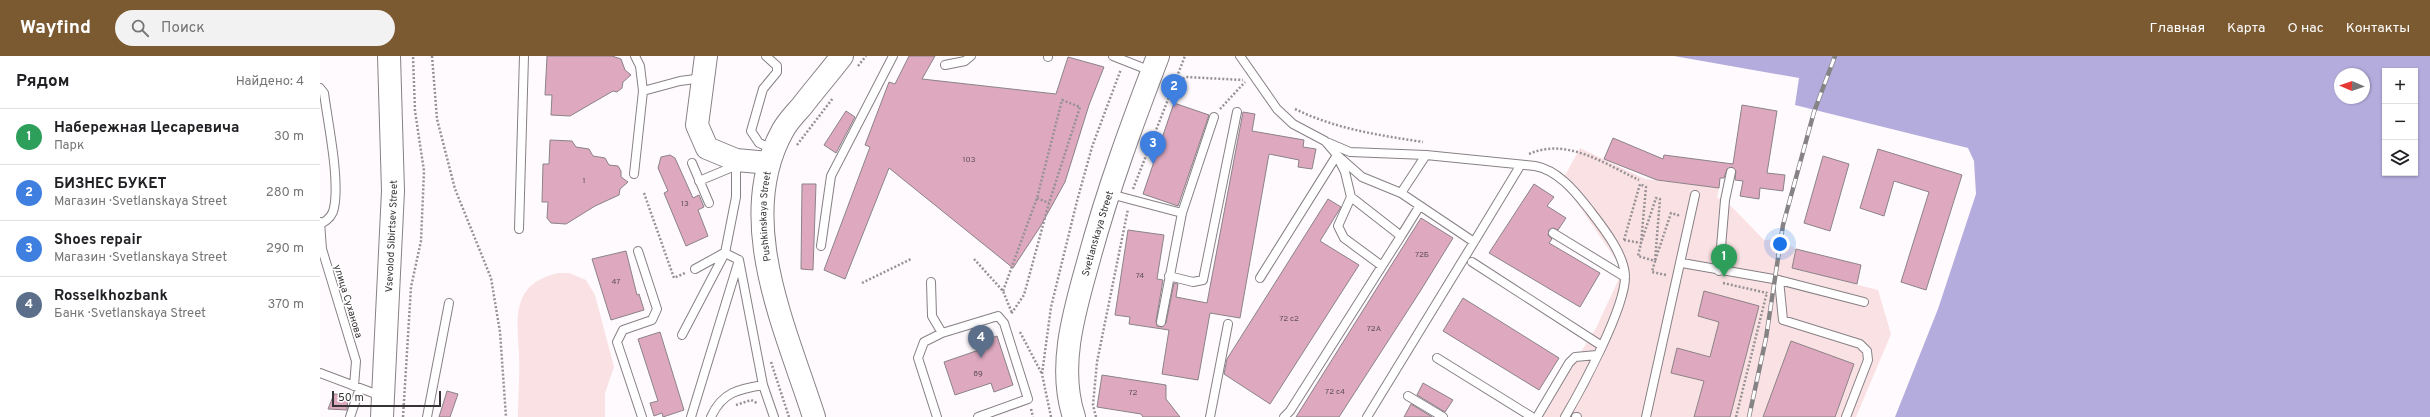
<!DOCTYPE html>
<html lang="ru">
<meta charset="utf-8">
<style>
:root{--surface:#fff;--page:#f2f2f2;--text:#202124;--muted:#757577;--line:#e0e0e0;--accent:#7b5a31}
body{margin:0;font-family:Overpass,sans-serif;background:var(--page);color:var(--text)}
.controls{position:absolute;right:12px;top:12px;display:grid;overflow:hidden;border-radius:0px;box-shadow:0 1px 3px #0004}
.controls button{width:36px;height:36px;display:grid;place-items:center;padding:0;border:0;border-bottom:1px solid var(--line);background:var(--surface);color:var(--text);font:20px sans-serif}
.compass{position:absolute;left:2014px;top:12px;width:36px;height:36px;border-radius:50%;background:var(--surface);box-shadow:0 1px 3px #0004;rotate:272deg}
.scale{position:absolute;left:12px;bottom:10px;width:109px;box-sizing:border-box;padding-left:4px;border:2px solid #363335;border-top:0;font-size:11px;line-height:14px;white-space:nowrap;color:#363335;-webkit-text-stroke:3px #fff;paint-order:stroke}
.you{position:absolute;left:1460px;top:188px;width:14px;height:14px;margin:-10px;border:3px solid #fff;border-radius:50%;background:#1a73e8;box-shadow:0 0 0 6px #1a73e833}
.badge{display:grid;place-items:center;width:26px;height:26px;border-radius:50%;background:var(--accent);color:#fff;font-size:13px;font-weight:700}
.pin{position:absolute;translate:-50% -33px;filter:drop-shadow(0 1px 2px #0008)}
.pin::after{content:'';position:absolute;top:21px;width:14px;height:12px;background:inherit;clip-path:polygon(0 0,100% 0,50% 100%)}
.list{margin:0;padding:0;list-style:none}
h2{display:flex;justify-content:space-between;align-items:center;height:52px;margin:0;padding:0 16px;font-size:17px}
h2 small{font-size:13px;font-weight:400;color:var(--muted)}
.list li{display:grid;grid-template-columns:26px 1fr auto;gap:12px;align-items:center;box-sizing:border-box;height:56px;padding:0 16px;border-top:1px solid var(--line)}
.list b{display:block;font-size:15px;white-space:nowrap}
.list p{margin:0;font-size:13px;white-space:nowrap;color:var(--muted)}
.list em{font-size:13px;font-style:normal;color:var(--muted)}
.icon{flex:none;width:22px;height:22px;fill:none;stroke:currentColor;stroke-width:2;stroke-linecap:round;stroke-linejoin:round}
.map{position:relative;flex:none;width:2110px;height:361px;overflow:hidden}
header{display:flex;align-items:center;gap:24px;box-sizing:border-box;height:56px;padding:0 20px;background:var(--accent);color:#fff}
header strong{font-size:19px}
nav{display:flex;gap:22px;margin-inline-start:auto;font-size:14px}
.search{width:280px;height:36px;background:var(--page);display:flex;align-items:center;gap:10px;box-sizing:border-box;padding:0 14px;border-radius:22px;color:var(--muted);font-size:15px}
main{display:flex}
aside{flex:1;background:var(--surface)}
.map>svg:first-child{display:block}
</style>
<header>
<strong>Wayfind</strong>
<div class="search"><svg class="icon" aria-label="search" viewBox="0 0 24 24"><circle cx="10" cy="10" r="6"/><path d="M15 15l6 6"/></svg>Поиск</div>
<nav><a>Главная</a><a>Карта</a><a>О нас</a><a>Контакты</a></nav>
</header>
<main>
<aside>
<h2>Рядом<small>Найдено: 4</small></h2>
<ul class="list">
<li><span class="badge" style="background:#2e9e5b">1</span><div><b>Набережная Цесаревича</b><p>Парк</p></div><em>30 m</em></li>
<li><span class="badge" style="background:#3f7fe0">2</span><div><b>БИЗНЕС БУКЕТ</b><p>Магазин · Svetlanskaya Street</p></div><em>280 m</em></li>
<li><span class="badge" style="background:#3f7fe0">3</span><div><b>Shoes repair</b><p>Магазин · Svetlanskaya Street</p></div><em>290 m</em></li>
<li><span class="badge" style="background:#5c6f8a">4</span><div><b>Rosselkhozbank</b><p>Банк · Svetlanskaya Street</p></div><em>370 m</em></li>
</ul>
</aside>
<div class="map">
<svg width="2110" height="361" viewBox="0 0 2110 361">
<rect width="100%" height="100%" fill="#fefafd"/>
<!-- green -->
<path fill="#fae1e3" d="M1260,92l65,31 74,9 -2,10 8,2 39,40 16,-1 16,10 -4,19 86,22 13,44 -35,83h-316l56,-89 27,-58 -61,-89z
M238,217h11l17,7 9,15 19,72 -9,26v24h-87c0,-20 2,-41 1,-62 -2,-38 -8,-71 39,-82z"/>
<!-- water -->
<path fill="#b4acdc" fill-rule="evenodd" d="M1354,0h756v361h-535l43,-108 38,-115 -2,-33 -6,-13 -173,-43 4,-27zM2065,15h30v102h-30zM2020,18h24v24h-24z"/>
<!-- building -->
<path fill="#dea9bf" stroke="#8b8386" d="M227,0h65l9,3 4,11 6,5 -8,7 -1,6 -5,4 -4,-1 -43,25 -19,-1 1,-20h-7z
M589,0h26l-13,23 134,15 12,-37 36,10 -15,38 -24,77 -25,45 -27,41 -124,-100 -44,111 -21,-9 46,-123 -5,-2 24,-63 6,2z
M854,47l35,12 -31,91 -35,-12z
M1422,49l35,6 -10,62 18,2 -2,16 -23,-3 -1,11 -19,-3 3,-15 -8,-1 1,-9 -4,-4 -5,2 -3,9h-4l-1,10 -62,-8 -53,-21 9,-21 50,21 1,-4 69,9z
M526,55l9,6 -19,36 -12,-8z
M923,56l12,2 -3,17 52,9 -1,7 13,2 -4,20 -14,-2 1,-7 -30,-6 -29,164 -30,-5 -12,67 -36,-6 7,-44 -40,-6 1,-7 -15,-2 13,-85 36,5 -7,44 6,1 -7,41 1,5 5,1 4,-4 8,-40 4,1 -2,13 31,6z
M230,84l22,1 4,6 13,2 4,7 12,2 4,7 9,1 3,5v6l7,5 -8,7 -1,6 -24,11 -29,18 -15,-1 -4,-5 1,-16h-6l1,-38h6z
M1558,93l84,26 -36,115 -25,-8 28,-90 -35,-11 -10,35 -24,-8z
M350,99l5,3 18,40 6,-3 5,12 -6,3 10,26 -22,10 -22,-53 4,-2 -10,-23 3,-11z
M1503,100l26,8 -19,67 -26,-8z
M482,128h14l-3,86 -12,-1z
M1214,128l20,13 -7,9 19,12 -8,12 -5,-2 -4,2 -1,5 4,4 -3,4 51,30 -20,34 -91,-54z
M1008,143l13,8 -21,34 39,24 -89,139 -46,-30 3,-15z
M1101,162l32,20 -32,52 -82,127h-43z
M1476,193l65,16 -4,19 -65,-16z
M306,195l11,44 2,-1 5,16 -33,10 -19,-61z
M1384,235l55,15 -29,111h-36l10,-36 -33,-8 6,-25 33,9 9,-35 -21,-6z
M1143,242l96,60 -20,32 -96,-59z
M340,276l24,78 -21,7 -1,-4 -8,3 -4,-13 8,-2 -20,-62z
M677,280l16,49 -19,7 -3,-9 -36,12 -11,-33 35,-12 -2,-7z
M1471,285l63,23 -19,53h-72z
M782,319l64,10v14l14,18h-37l-2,-3 -44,-7z
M1103,327l30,17 -8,12 -28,-17z
M127,335l11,3 -8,23h-11z
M14,338l14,1 -1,15 -19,-1z
M1091,348l21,13h-28z"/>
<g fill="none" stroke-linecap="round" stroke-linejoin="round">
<defs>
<path id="lane" d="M315,0l5,10 3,25 37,-10 23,-3
M446,0l11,10v6l-14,17 -12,42 8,12 14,6
M793,0l38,15
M920,0l37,53 16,15 32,17 12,14 25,22 39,16 73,49 -107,175
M728,1v-1
M625,9l20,-4 6,-5
M0,32l4,5c4,31 16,86 10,115 -1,7 -6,12 -13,16
M1009,87l21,9 76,3
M372,107l17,40
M314,118l9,-83
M379,125l36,-15
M1081,137l25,-38 109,11c22,4 39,24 53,42 13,17 37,46 37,69 0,31 -43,111 -60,140
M790,138l72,19 -21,109
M1031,141l-13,29 6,12 38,28
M862,157l32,-96
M0,166l2,27 34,112 -2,25
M199,173l5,-173
M1233,177l72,44
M1081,180l18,-29
M1154,186l46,-76
M501,190l10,-70 62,-120
M318,195l19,58 -5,11 -29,10 -6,12 25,75
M419,204l24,125 11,32
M1152,206l130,84
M1362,207l97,17 4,40 77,24 7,7 1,9 -22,57
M375,213l29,-16
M1399,215l6,-71 6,-28
M849,220l24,6 10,-2 34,-168
M940,222l77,-123
M1459,224l85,22
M611,226l1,34 10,17
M362,279l43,-82
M1117,302l95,59
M0,317l61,23
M1088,340l35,21
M30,361l10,-29
M107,361l22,-114
M371,361l48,-157 -14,-7 11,-56v-36
M391,361c11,-25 28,-28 52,-32
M617,361l-19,-59 6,-16 18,-9 56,-17 6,7 24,76 -50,18
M890,361l18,-93
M964,361l6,-6 111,-175 -50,-39 -6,-25 -6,-12
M1217,361l32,-54 6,-6 22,-2
M1256,361h1
M1326,361l49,-222"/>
<g id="secondary">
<path d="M386,0l-9,69 10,23 29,12 33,3"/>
<path id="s1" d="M494,361c-28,-88 -81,-198 -31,-287 5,-9 13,-17 19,-24 13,-17 27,-33 40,-50"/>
</g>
<g id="primary">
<path id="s2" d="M62,361l11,-226 -4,-135"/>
<path id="s3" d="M754,361c-17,-51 1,-108 15,-158 19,-70 43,-135 69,-203"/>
</g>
</defs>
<!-- lane casing -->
<use href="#lane" stroke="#878086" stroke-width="10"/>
<!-- secondary casing -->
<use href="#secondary" stroke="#878086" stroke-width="24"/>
<!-- primary casing -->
<use href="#primary" stroke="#878086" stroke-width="24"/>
<!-- path -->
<path stroke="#959194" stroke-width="2.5" stroke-dasharray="2 2" stroke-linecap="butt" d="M112,0l5,63 18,70 36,89 9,54 6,85
M538,10l8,-10
M856,27l10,-6 57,3
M900,53l25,-27
M975,53c41,20 83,26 128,33
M477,89l36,-47
M1209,98c38,-17 76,10 110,26
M813,133l52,-133
M324,137l30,85 11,-5
M717,142l12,5
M1304,184l16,-56 6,3 -5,56 15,-45 4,1 -5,62 16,-48 7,2v2
M1304,184l17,3 -3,13 17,5 -3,11 14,3
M654,203l29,32 9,22
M542,227l49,-24
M1403,227l44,10
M683,235l34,-93 25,-98 18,7 -31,96 -25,92 -13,19
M700,276l22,42
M451,306l18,55
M416,349l15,-5 6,3
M711,353l2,8
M83,361l8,-130 10,-46 3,-70 -9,-60 -2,-55
M731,361l-9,-43 9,-67 26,-106 15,-54 29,-78
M776,361l-3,-12 4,-43 31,-153
M1416,361l31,-125"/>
<!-- lane -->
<use href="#lane" stroke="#fff" stroke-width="8"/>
<!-- secondary -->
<use href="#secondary" stroke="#fff" stroke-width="22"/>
<!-- primary -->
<use href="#primary" stroke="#fff" stroke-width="22"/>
<defs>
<path id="rail" d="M1429,361l17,-79 17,-113 31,-113 21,-56"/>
</defs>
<!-- rail casing -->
<use href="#rail" stroke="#868385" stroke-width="4.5"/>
<!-- rail -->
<use href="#rail" stroke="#fff" stroke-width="3" stroke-dasharray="9" stroke-linecap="butt"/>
</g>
<g text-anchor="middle" stroke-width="3.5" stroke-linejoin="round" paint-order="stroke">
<!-- number labels -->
<g font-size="8" fill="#605058">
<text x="649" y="106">103</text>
<text x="264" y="127">1</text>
<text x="365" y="150">13</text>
<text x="1102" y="201">72Б</text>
<text x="820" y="222">74</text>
<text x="296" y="228">47</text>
<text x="969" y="265">72 с2</text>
<text x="1054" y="275">72А</text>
<text x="658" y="320">89</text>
<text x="1015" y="338">72 с4</text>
<text x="813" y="339">72</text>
</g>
<!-- street labels -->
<g font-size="10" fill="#363335" stroke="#fff">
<text dy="4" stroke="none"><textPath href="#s1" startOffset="208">Pushkinskaya Street</textPath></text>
<text dy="4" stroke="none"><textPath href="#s3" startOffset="188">Svetlanskaya Street</textPath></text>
<text dy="4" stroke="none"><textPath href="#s2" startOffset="181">Vsevolod Sibirtsev Street</textPath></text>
<text transform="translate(29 245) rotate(73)" y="4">улица Суханова</text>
</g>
</g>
</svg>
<div class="controls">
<button>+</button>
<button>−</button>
<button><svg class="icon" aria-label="layers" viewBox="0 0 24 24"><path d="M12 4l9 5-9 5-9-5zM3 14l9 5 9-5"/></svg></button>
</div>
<svg class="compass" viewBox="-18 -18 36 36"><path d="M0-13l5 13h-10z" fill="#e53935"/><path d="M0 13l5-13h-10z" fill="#757577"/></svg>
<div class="scale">50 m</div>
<div class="you"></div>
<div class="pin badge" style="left:1404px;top:221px;background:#2e9e5b">1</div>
<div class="pin badge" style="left:854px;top:51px;background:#3f7fe0">2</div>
<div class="pin badge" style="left:833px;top:108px;background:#3f7fe0">3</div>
<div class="pin badge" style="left:661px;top:302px;background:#5c6f8a">4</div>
</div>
</main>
